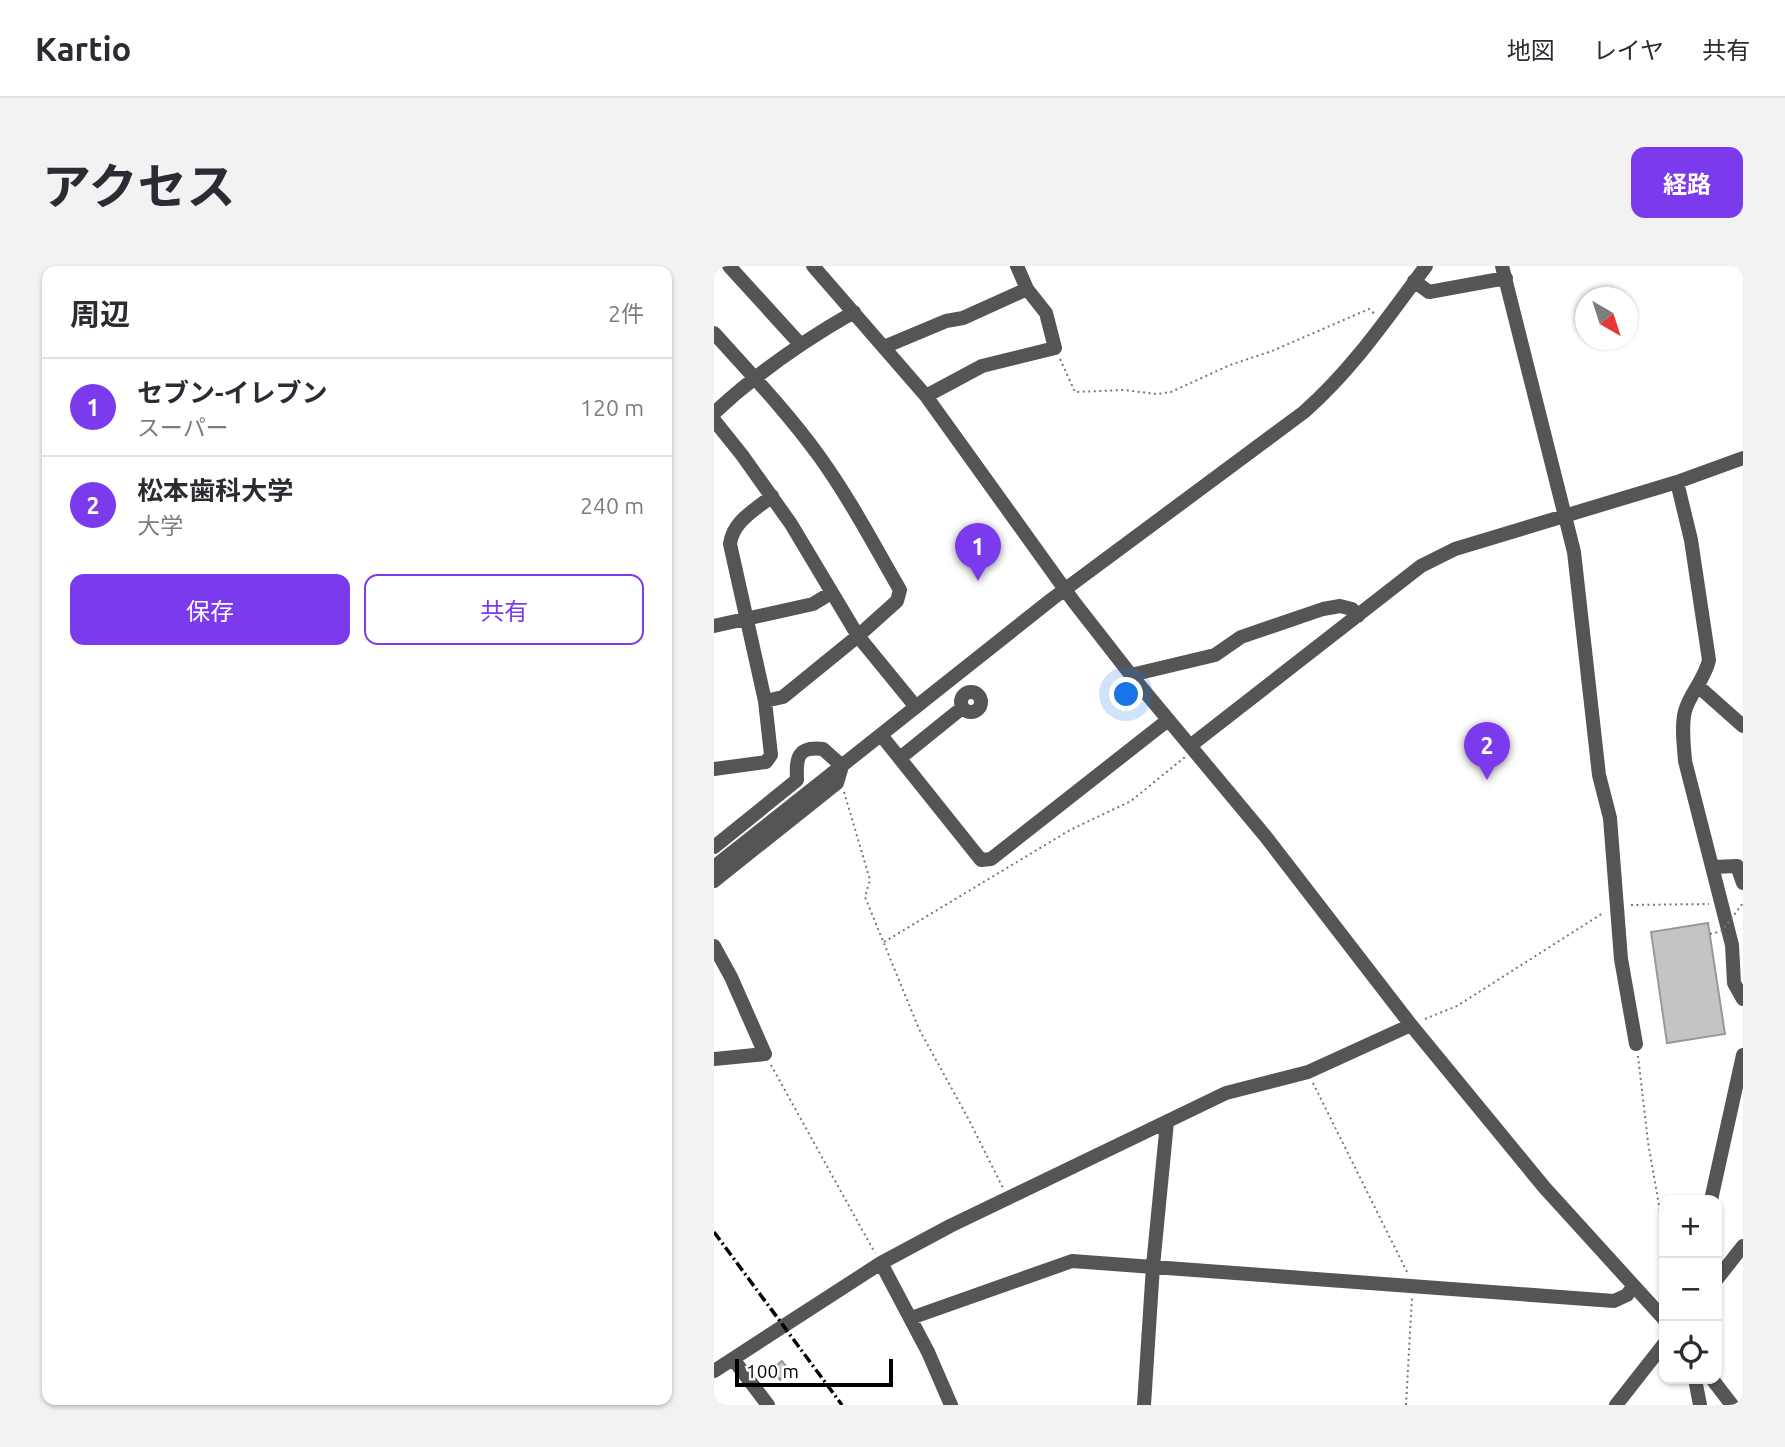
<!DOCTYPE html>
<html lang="ja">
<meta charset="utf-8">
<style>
:root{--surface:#fff;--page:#f2f2f3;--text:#2b2b33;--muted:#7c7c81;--line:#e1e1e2;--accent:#7c3aed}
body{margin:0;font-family:Ubuntu,"Noto Sans JP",sans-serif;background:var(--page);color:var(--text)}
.controls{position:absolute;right:21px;bottom:21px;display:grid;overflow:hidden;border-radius:14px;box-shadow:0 2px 5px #0004}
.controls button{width:63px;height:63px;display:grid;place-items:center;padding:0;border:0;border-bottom:2px solid var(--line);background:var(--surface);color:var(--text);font:35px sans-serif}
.compass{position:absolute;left:861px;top:21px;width:63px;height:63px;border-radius:50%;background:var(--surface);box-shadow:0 2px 5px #0004;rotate:141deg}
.scale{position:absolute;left:21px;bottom:18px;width:158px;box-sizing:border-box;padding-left:7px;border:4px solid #000;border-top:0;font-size:19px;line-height:24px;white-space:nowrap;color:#000;-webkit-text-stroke:5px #fff;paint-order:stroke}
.you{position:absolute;left:413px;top:429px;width:24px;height:24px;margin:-18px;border:5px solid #fff;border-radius:50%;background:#1a73e8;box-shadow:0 0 0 10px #1a73e833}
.badge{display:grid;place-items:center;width:46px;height:46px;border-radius:50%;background:var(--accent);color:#fff;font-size:23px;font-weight:700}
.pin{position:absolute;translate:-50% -58px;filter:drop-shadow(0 2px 4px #0008)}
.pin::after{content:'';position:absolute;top:37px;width:24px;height:21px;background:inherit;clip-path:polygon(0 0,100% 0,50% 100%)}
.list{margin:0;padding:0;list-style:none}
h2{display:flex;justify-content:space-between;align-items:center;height:91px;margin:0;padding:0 28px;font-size:30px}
h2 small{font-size:23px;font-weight:400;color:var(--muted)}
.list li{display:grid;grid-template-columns:46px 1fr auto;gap:21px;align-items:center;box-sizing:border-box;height:98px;padding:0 28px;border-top:2px solid var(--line)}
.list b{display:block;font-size:26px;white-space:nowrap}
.list p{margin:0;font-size:23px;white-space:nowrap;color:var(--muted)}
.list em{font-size:23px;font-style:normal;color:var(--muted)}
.actions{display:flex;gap:14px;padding:21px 28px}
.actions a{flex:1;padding:16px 0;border:2px solid var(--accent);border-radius:14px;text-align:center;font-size:24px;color:var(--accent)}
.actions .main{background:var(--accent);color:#fff}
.icon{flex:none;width:38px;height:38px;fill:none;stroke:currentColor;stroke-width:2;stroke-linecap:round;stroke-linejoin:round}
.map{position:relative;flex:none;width:1029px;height:1139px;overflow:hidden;border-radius:14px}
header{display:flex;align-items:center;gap:42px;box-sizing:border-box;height:98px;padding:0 35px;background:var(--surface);border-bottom:2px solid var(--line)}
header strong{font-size:33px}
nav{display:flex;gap:38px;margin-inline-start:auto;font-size:24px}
.intro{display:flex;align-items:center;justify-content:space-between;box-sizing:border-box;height:168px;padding:0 42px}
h1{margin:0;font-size:49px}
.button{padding:18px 32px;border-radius:14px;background:var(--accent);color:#fff;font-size:24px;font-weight:700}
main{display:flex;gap:42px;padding:0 42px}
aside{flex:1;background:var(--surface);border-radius:14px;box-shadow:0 2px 5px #0004}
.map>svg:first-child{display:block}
</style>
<header>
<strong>Kartio</strong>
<nav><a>地図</a><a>レイヤ</a><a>共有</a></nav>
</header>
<div class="intro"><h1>アクセス</h1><a class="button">経路</a></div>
<main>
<aside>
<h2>周辺<small>2件</small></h2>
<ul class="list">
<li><span class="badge">1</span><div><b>セブン-イレブン</b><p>スーパー</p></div><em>120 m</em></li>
<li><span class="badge">2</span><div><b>松本歯科大学</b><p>大学</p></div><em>240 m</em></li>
</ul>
<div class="actions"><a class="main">保存</a><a>共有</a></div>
</aside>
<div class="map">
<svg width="1029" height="1139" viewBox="0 0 1029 1139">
<rect width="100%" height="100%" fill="#fff"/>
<!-- building -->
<path fill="#c4c4c4" stroke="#999" stroke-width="2" d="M994,657l17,111 -58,9 -16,-111z
M68,1095l8,10 -10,9 -8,-11z"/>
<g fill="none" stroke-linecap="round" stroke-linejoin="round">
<!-- path -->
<path stroke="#777" stroke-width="2" stroke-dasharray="2 3.5" stroke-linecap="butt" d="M346,93l15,33 49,-2 33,4 14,-2 59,-27 42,-14 97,-42 6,5
M130,526l26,88 -5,17 54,132 50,91 34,68
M917,639l78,-1
M170,676l186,-112 61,-29 54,-44
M711,753l32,-13 146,-93
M924,790l10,86 16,92
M57,799l104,188
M599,817l94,189
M692,1139l6,-108"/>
<!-- minor -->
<path stroke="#555" stroke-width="14" d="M15,0l71,78
M99,0l113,130 148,206 57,73 135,162 145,188 133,162 120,132
M788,0l72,286 25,223 11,43 11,141 15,85
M700,15l15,11 77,-14
M0,67c36,40 74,80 105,123 31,43 55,89 81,134l-3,11 -39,35 -75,61 -18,4
M170,81l62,-26 17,-3 64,-29
M212,130l56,-30 73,-18 -9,-35 -19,-24 -10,-23
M0,147c43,-40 89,-72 140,-101
M0,154l28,35 49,69 67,112 58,71
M963,216l14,58 18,120c-4,19 -19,33 -24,51 -4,16 -1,34 0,50l47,184 2,38 9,16
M0,360l99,-22 18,-11
M417,409l84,-20 26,-18 82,-28 17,-3 12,3 6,7
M985,421l44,39
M247 436a10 10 0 1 1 20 0a10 10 0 1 1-20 0Z
M167,469l100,125 10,-1 177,-139
M476,480l231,-180 34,-17 222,-67 66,-24
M186,492l62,-50
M0,503l52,-7 5,-7 -6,-54 -35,-157c3,-23 25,-34 42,-48
M0,581l83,-67c-1,-22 0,-34 26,-31l19,17
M0,601l338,-268 252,-187c48,-42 84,-95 122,-146
M999,601l24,-1 6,17
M0,615l123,-98 5,-17
M0,680l17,31 34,77 -51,5
M997,934l32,-145
M167,997l47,89 23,53
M1003,1013l26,-33
M197,1052l161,-57 542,40 13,-6 6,-8
M19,1093l35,46
M0,1105l167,-108 69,-37 276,-133 82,-21 103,-47
M981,1113l5,26
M998,1113l20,26
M430,1139l9,-139 14,-144
M902,1139l48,-61"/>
<!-- rail -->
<path stroke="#000" stroke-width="3.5" stroke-dasharray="10 3.5 2 3.5" stroke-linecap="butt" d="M0,966l128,173"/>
<!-- path-bridge -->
<path stroke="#777" stroke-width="2" stroke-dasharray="2 3.5" stroke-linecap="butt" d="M996,668l12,-3 21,-28"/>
</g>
</svg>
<div class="controls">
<button>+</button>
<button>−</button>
<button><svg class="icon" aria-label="locate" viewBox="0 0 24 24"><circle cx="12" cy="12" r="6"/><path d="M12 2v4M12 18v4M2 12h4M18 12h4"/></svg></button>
</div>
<svg class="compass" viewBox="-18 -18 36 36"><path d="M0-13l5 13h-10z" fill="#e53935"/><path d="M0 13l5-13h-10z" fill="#7c7c81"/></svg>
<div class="scale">100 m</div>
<div class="you"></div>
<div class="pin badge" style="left:264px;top:315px">1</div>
<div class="pin badge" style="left:773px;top:514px">2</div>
</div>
</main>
